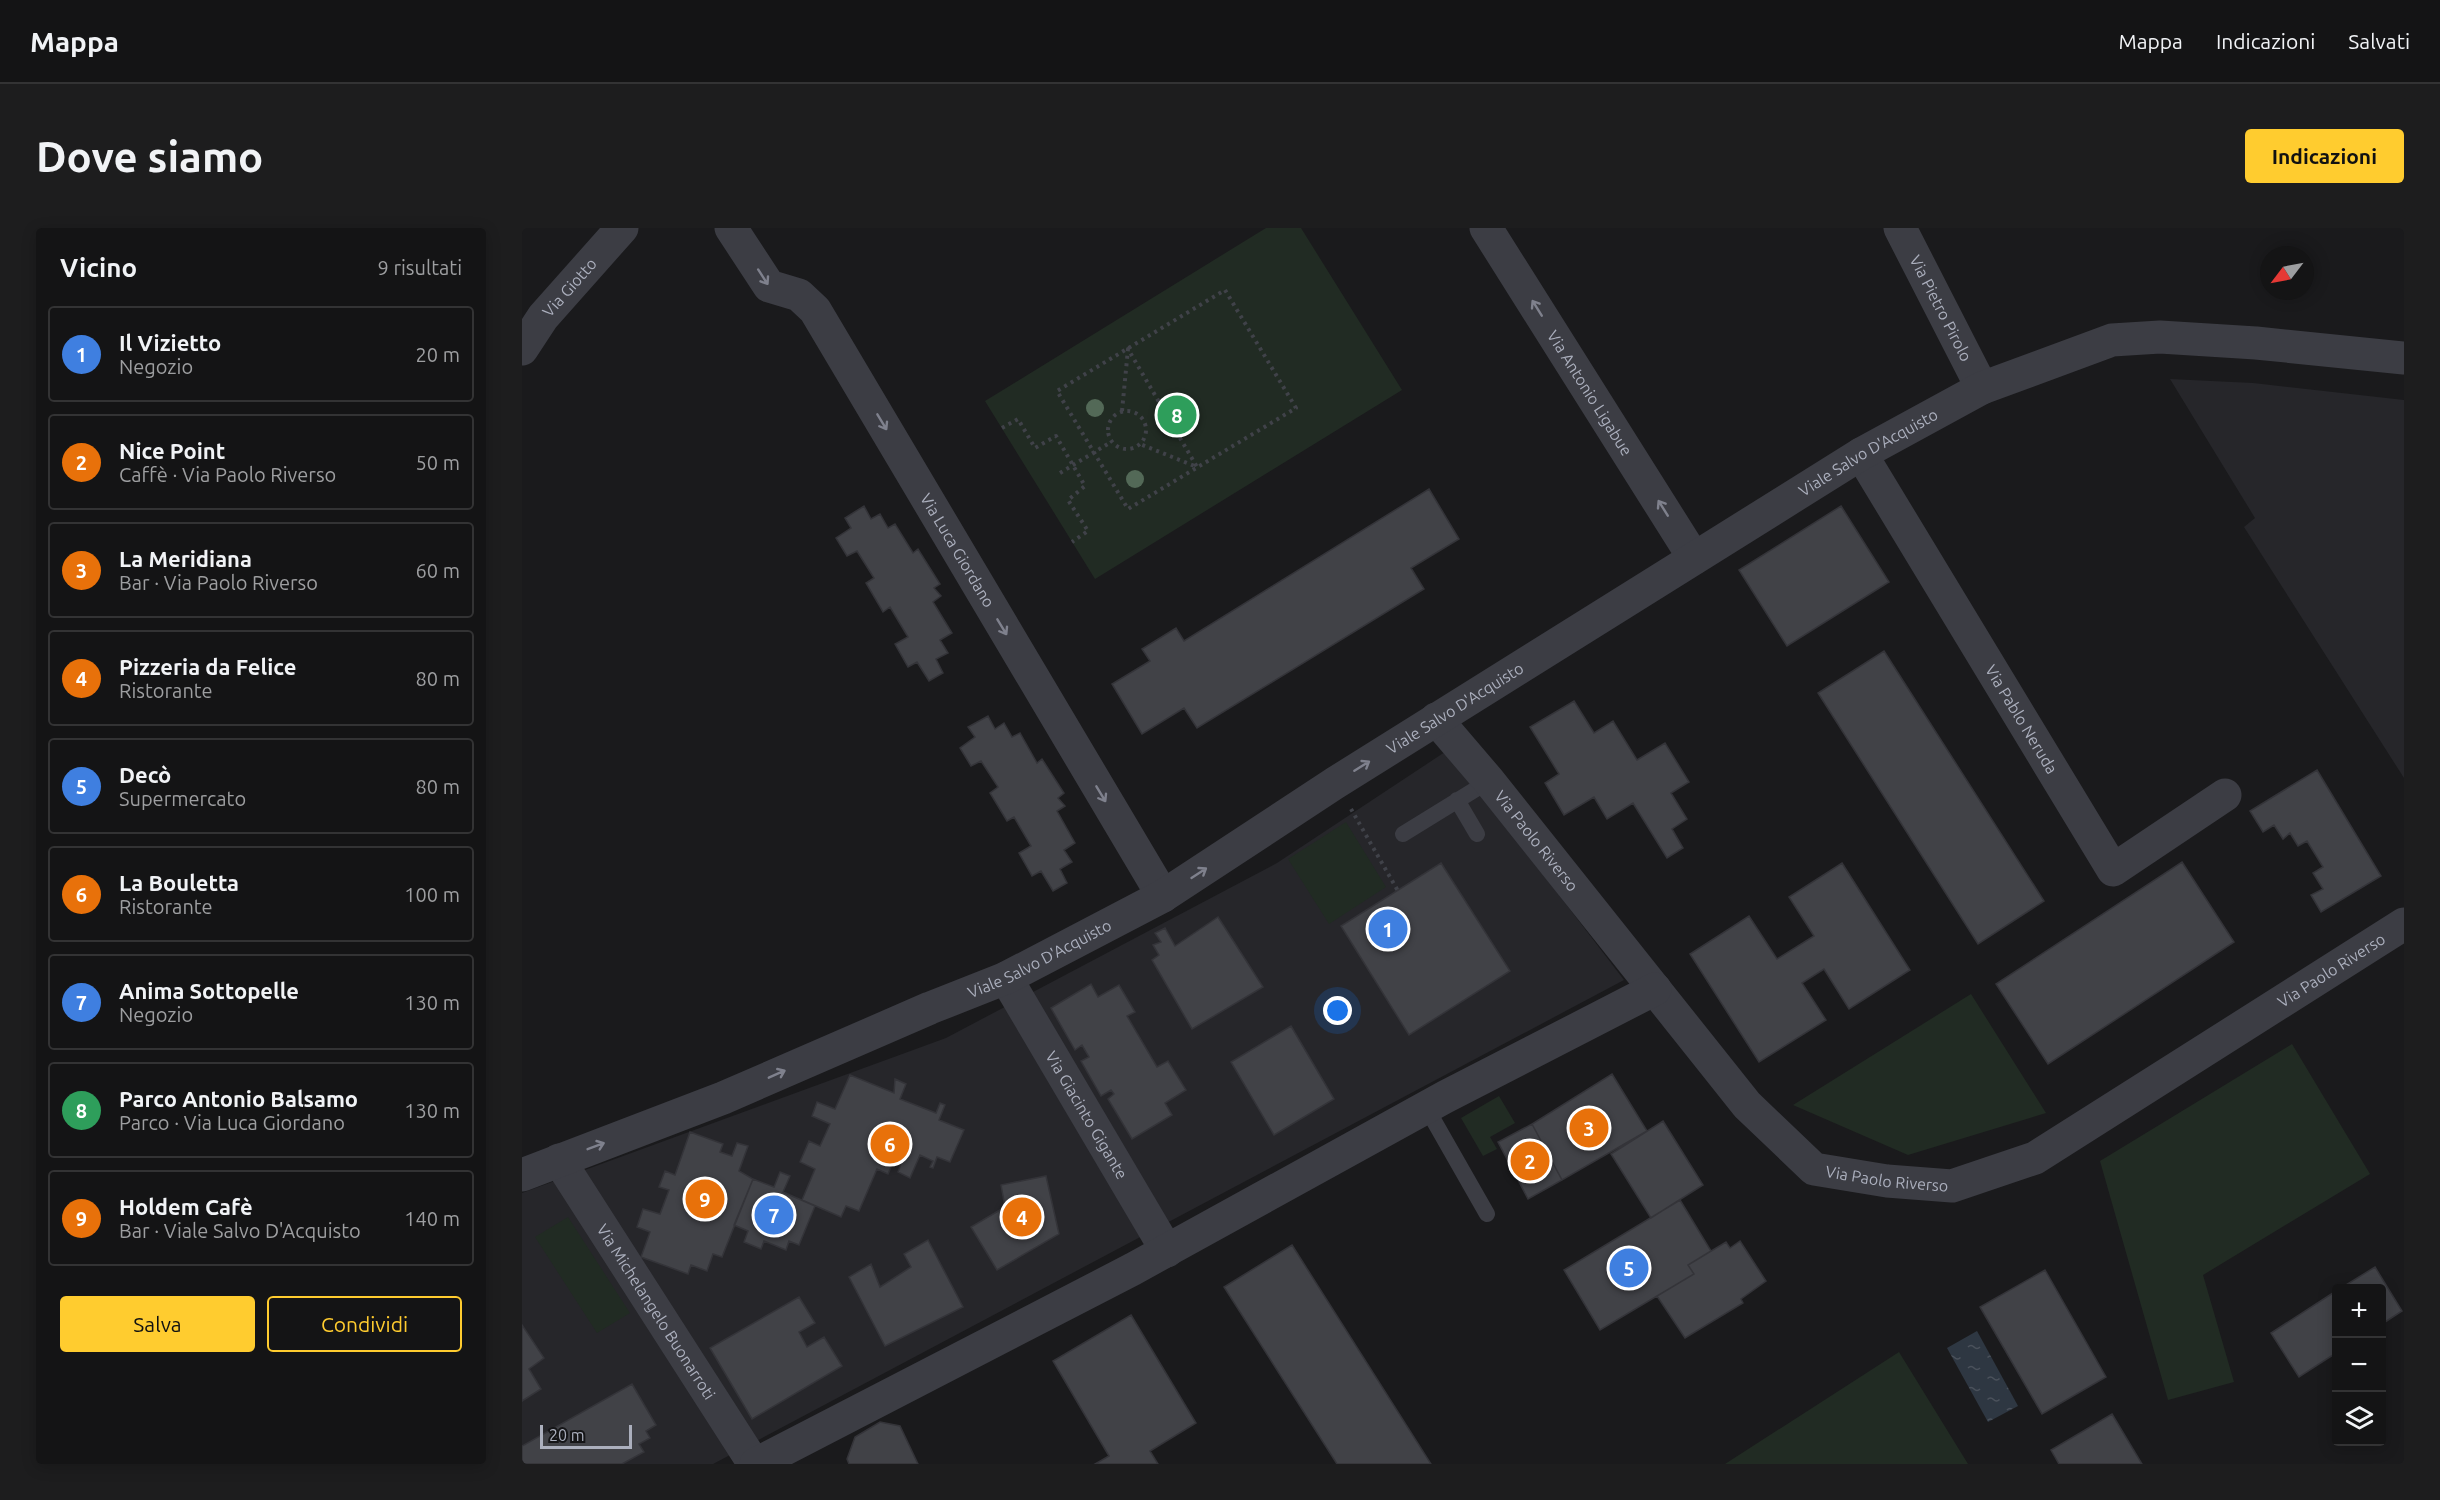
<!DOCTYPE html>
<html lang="it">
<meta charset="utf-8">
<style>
:root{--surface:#141415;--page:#1d1d1e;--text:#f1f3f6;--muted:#9d9ea0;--line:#333334;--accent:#ffcc2f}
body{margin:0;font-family:Ubuntu,sans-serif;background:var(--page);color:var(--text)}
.controls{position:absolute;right:18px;bottom:18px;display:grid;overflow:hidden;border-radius:6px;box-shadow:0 3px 15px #0003}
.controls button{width:54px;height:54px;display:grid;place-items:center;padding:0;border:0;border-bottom:2px solid var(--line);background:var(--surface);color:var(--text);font:30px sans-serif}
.compass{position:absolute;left:1738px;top:18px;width:54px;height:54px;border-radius:50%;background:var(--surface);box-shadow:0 3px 15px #0003;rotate:238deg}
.scale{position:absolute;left:18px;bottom:15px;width:92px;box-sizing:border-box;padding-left:6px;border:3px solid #abafbd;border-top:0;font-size:16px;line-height:21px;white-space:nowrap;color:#abafbd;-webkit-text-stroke:4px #151517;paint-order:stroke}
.you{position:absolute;left:816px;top:783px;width:21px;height:21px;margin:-15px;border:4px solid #fff;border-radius:50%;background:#1a73e8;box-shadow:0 0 0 9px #1a73e833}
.badge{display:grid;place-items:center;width:39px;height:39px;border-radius:50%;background:var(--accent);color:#fff;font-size:20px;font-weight:700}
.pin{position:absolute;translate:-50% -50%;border:3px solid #fff;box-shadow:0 2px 6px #0006}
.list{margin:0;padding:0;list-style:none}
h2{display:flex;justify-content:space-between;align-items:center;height:78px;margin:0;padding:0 24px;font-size:26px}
h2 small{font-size:20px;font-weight:400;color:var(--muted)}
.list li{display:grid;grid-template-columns:39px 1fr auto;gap:18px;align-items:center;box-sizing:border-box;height:96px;margin:0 12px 12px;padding:0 12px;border:2px solid var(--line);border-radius:6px}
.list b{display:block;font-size:22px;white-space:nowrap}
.list p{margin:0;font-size:20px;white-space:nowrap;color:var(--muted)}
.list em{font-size:20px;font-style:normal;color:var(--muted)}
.actions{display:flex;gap:12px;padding:18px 24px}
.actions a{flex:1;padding:14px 0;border:2px solid var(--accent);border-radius:6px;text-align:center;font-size:21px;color:var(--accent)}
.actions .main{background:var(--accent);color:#111}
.icon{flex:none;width:33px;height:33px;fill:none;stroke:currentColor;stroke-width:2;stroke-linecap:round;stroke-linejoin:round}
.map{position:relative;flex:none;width:1882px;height:1236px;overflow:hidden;border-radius:6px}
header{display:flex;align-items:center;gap:36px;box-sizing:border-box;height:84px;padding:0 30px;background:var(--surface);border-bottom:2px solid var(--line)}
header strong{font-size:28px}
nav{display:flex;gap:33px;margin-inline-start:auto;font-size:21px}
.intro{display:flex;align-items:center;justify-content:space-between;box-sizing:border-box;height:144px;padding:0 36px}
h1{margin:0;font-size:42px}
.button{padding:15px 27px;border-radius:6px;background:var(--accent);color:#111;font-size:21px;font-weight:700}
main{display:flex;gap:36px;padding:0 36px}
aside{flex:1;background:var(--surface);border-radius:6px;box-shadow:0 3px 15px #0003}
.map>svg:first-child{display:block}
</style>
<header>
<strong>Mappa</strong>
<nav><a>Mappa</a><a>Indicazioni</a><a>Salvati</a></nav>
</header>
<div class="intro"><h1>Dove siamo</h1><a class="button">Indicazioni</a></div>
<main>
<aside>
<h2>Vicino<small>9 risultati</small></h2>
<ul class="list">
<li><span class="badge" style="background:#3f7fe0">1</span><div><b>Il Vizietto</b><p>Negozio</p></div><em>20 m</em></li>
<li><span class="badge" style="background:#e8710a">2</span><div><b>Nice Point</b><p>Caffè · Via Paolo Riverso</p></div><em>50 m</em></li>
<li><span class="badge" style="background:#e8710a">3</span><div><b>La Meridiana</b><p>Bar · Via Paolo Riverso</p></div><em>60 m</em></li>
<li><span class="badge" style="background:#e8710a">4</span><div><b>Pizzeria da Felice</b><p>Ristorante</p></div><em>80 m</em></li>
<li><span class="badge" style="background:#3f7fe0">5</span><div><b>Decò</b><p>Supermercato</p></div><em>80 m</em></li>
<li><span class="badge" style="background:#e8710a">6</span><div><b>La Bouletta</b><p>Ristorante</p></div><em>100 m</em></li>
<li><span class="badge" style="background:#3f7fe0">7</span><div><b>Anima Sottopelle</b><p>Negozio</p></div><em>130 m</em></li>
<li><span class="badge" style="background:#2e9e5b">8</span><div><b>Parco Antonio Balsamo</b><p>Parco · Via Luca Giordano</p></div><em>130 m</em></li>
<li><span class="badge" style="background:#e8710a">9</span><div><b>Holdem Cafè</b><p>Bar · Viale Salvo D'Acquisto</p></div><em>140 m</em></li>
</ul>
<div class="actions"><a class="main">Salva</a><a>Condividi</a></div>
</aside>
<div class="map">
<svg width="1882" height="1236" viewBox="0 0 1882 1236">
<defs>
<pattern id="water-ripples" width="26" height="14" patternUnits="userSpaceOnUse" patternTransform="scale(1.5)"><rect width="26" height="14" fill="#2e3742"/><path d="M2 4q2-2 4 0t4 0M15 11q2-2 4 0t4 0" fill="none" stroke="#4a515b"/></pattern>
</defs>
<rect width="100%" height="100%" fill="#1a1a1c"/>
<!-- built -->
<path fill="#26262a" d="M1648,151l83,4 151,17v378l-160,-251 11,-9z
M926,522l176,230 -911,484h-191v-271l424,-155 331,-175z"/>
<!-- green -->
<path fill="#212b23" d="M744,0h35l101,162 -307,189 -110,-178z
M824,594l40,65 -57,37 -41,-65z
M1449,766l75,119 -138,42 -115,-50z
M1770,816l78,130 -167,101 31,107 -66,18 -68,-239z
M977,868l16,27 -25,14 7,12 -14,7 -22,-38z
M46,989l62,96 -33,20 -62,-96z
M1377,1124l69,112h-243z"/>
<!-- water -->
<path fill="url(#water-ripples)" d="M1455,1103l41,75 -30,16 -41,-74z"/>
<!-- building -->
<path fill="#414247" stroke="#343439" stroke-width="1.5" d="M907,261l30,50 -48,29 13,21 -227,139 -13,-20 -42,26 -30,-50 38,-23 -8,-12 34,-21 8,13z
M342,278l7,13 9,-5 8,14 7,-4 18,29 5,-4 22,35 -6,4 7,8 -8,6 19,31 -12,7 8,13 -12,6 7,14 -14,8 -12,-19 -9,5 -13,-23 13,-7 -18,-30 -7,5 -17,-29 8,-5 -17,-27 -10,5 -11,-18 15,-10 -6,-10z
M1319,278l48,76 -102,64 -48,-76z
M1362,423l160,250 -66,43 -160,-251z
M1052,473l20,32 19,-12 24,39 28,-17 24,39 -18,11 16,26 -15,10 11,19 -16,10 -34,-55 -26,16 -13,-22 -30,18 -19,-32 14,-9 -29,-47z
M466,488l7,13 9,-6 8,14 8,-4 17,30 5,-4 22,34 -6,5 7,8 -8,5 18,32 -11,7 8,12 -12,7 7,14 -14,8 -12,-20 -9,5 -13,-23 12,-7 -17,-29 -7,4 -17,-28 8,-6 -17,-26 -10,5 -11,-18 15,-11 -7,-10z
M1795,542l64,106 -60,36 -10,-17 12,-6 -10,-16 10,-6 -16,-26 -9,5 -8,-13 -7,6 -9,-14 -11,7 -13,-21z
M1660,634l52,80 -186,122 -52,-80z
M919,635l69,108 -101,64 -68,-109z
M1320,635l68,107 -61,39 -25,-40 -22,14 24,37 -67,42 -69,-108 59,-38 28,43 37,-23 -25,-39z
M696,689l45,70 -71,42 -40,-69 7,-5 -6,-10 8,-3 -6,-9 10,-5 10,18z
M569,756l7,13 21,-12 16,27 -8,4 30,51 11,-6 18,29 -21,13 7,12 -40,24 -24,-40 6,-5 -3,-4 -10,6 -20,-35 8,-4 -7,-12 -7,5 -24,-42z
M769,798l43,73 -60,36 -43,-73z
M1090,846l35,57 -85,49 -30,-56z
M328,847l44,18 1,-14 11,5 -6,15 36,14 4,-10 5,2 -6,15 25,10 -14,32 -13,-5 -4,11 -3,-1 3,-6 -13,-6 -10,23 -12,-6 4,-11 -7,-3 -7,16 -11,-5 -18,42 -13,-5 -5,11 -39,-17 13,-31 -15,-7 9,-21 11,5 10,-22 -18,-8 5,-14 18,7z
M1141,893l40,64 -52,33 -40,-64z
M1010,896l30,56 -34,19 -30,-57z
M168,904l33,12 -3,8 12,4 5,-13 11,3 -9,25 14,8 -31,78 -9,-3 -6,17 -16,-6 -3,9 -47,-17 9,-25 -13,-5 6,-18 17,5 9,-24 -10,-3 6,-16 10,4z
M258,944l10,4 -7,16 32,14 -16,39 -10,-4 -3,9 -22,-9 -3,8 -17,-7 4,-11 -14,-6 19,-46 21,8z
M524,948l13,58 -62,36 -26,-43 34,-20 -4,-22z
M1158,972l31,51 -23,14 6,9 -94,56 -36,-60z
M406,1012l35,67 -78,39 -36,-69 22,-13 9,23 31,-20 -7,-13z
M1218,1013l26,40 -25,18 2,4 -58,35 -28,-42 37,-22 -6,-9 38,-23 4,6z
M770,1017l139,219h-94l-113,-177z
M1853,1039l27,44 -20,13v-36h-41z
M1523,1042l61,107 -64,37 -62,-107z
M1814,1063v62l-37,24 -28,-44z
M277,1069l16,26 -16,9 8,15 17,-10 18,29 -90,53 -42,-71z
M609,1087l65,108 -46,28 8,13h-63l14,-8 -56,-95z
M0,1097l22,33 -15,11 12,20 -19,12z
M110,1156l24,41 -10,6 4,7 -11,6 5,8 -22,12h-100v-18z
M1590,1186l30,50h-83l-8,-14z
M358,1194l20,4 18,38h-69l-2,-5 8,-22z"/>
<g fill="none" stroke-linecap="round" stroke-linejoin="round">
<!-- path -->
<path stroke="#404249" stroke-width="4" stroke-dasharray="3 4.5" stroke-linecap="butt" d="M703,62l71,118 -168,101 -71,-118z
M586 202a19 19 0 1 1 38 0a19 19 0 1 1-38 0Z
M600,183l6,-62 69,118 -57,-23
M480,200l16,-9 17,29 21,-12 29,50 -17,14 20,31 -16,11
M538,245l51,-31
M829,581l47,82"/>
<!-- service -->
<path stroke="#3c3d44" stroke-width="16" d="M935,572l20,34
M881,606l86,-53
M904,879l61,107"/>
<!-- minor -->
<g stroke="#3c3d44" stroke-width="33">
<path id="s1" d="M209,0l38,58 30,9 16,15 348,586"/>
<path id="s2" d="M964,0l208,330"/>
<path id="s3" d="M1378,0l82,160"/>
<path id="s4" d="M0,121l21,-32 79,-89"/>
<path id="s5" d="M1339,226l252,416 112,-75"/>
<path id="s6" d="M914,491l53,62 258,324 67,64 73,12 65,5 83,-28 369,-234"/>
<path id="s7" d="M484,750l161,273"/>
<path id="s8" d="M37,932l195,304"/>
<path id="s9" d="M0,947l201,-77 207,-90 76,-30 157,-82 172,-113 526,-329 121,-66 130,-48 48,-3 96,6 148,15"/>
<path d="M234,1236l377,-195 312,-172 210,-108"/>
</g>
</g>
<!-- trees -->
<g fill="#536957">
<circle cx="573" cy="180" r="9"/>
<circle cx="613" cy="251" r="9"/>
</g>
<!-- one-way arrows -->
<defs><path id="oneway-shaft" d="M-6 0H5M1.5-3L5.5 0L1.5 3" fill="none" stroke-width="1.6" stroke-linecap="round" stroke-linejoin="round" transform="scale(1.5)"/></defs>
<g stroke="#7f818d">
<use href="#oneway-shaft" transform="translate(241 49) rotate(57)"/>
<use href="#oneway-shaft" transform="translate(1015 80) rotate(-122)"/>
<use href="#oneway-shaft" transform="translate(360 194) rotate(59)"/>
<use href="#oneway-shaft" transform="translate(1141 280) rotate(-122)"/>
<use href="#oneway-shaft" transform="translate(480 399) rotate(59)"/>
<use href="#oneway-shaft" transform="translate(840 538) rotate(-32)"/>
<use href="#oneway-shaft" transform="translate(579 566) rotate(59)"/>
<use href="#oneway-shaft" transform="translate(677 645) rotate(-33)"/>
<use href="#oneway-shaft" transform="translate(255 846) rotate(-24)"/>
<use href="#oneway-shaft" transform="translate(74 918) rotate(-21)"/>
</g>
<g text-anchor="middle" stroke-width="4.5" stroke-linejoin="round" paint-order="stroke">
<!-- street labels -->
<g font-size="16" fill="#abafbd" stroke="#151517">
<text dy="6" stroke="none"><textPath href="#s4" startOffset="78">Via Giotto</textPath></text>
<text dy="6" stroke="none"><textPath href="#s3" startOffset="90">Via Pietro Pirolo</textPath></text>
<text dy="6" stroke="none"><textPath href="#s2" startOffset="195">Via Antonio Ligabue</textPath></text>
<text dy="6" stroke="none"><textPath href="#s9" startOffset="1533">Viale Salvo D'Acquisto</textPath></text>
<text dy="6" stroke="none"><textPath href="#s1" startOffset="402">Via Luca Giordano</textPath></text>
<text dy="6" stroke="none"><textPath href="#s9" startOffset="1047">Viale Salvo D'Acquisto</textPath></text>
<text dy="6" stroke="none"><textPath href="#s5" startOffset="310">Via Pablo Neruda</textPath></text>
<text dy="6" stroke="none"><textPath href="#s6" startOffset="158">Via Paolo Riverso</textPath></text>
<text dy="6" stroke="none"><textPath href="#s9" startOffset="561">Viale Salvo D'Acquisto</textPath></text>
<text dy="6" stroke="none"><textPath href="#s6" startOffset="1166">Via Paolo Riverso</textPath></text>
<text dy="6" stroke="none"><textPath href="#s7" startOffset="159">Via Giacinto Gigante</textPath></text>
<text dy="6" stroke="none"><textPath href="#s6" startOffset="662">Via Paolo Riverso</textPath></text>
<text dy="6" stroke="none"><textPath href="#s8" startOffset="180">Via Michelangelo Buonarroti</textPath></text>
</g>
</g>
</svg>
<div class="controls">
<button>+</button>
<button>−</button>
<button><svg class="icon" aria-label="layers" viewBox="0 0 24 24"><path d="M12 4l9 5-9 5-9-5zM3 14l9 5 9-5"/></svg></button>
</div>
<svg class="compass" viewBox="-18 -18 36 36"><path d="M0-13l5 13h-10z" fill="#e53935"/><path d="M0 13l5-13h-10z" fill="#9d9ea0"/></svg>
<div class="scale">20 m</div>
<div class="you"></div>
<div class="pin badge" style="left:866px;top:701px;background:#3f7fe0">1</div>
<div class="pin badge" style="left:1008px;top:933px;background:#e8710a">2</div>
<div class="pin badge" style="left:1067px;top:900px;background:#e8710a">3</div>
<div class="pin badge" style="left:500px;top:989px;background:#e8710a">4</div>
<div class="pin badge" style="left:1107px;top:1040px;background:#3f7fe0">5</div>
<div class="pin badge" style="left:368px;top:916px;background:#e8710a">6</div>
<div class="pin badge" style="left:252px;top:987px;background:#3f7fe0">7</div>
<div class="pin badge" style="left:655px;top:187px;background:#2e9e5b">8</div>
<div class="pin badge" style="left:183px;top:971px;background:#e8710a">9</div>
</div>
</main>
